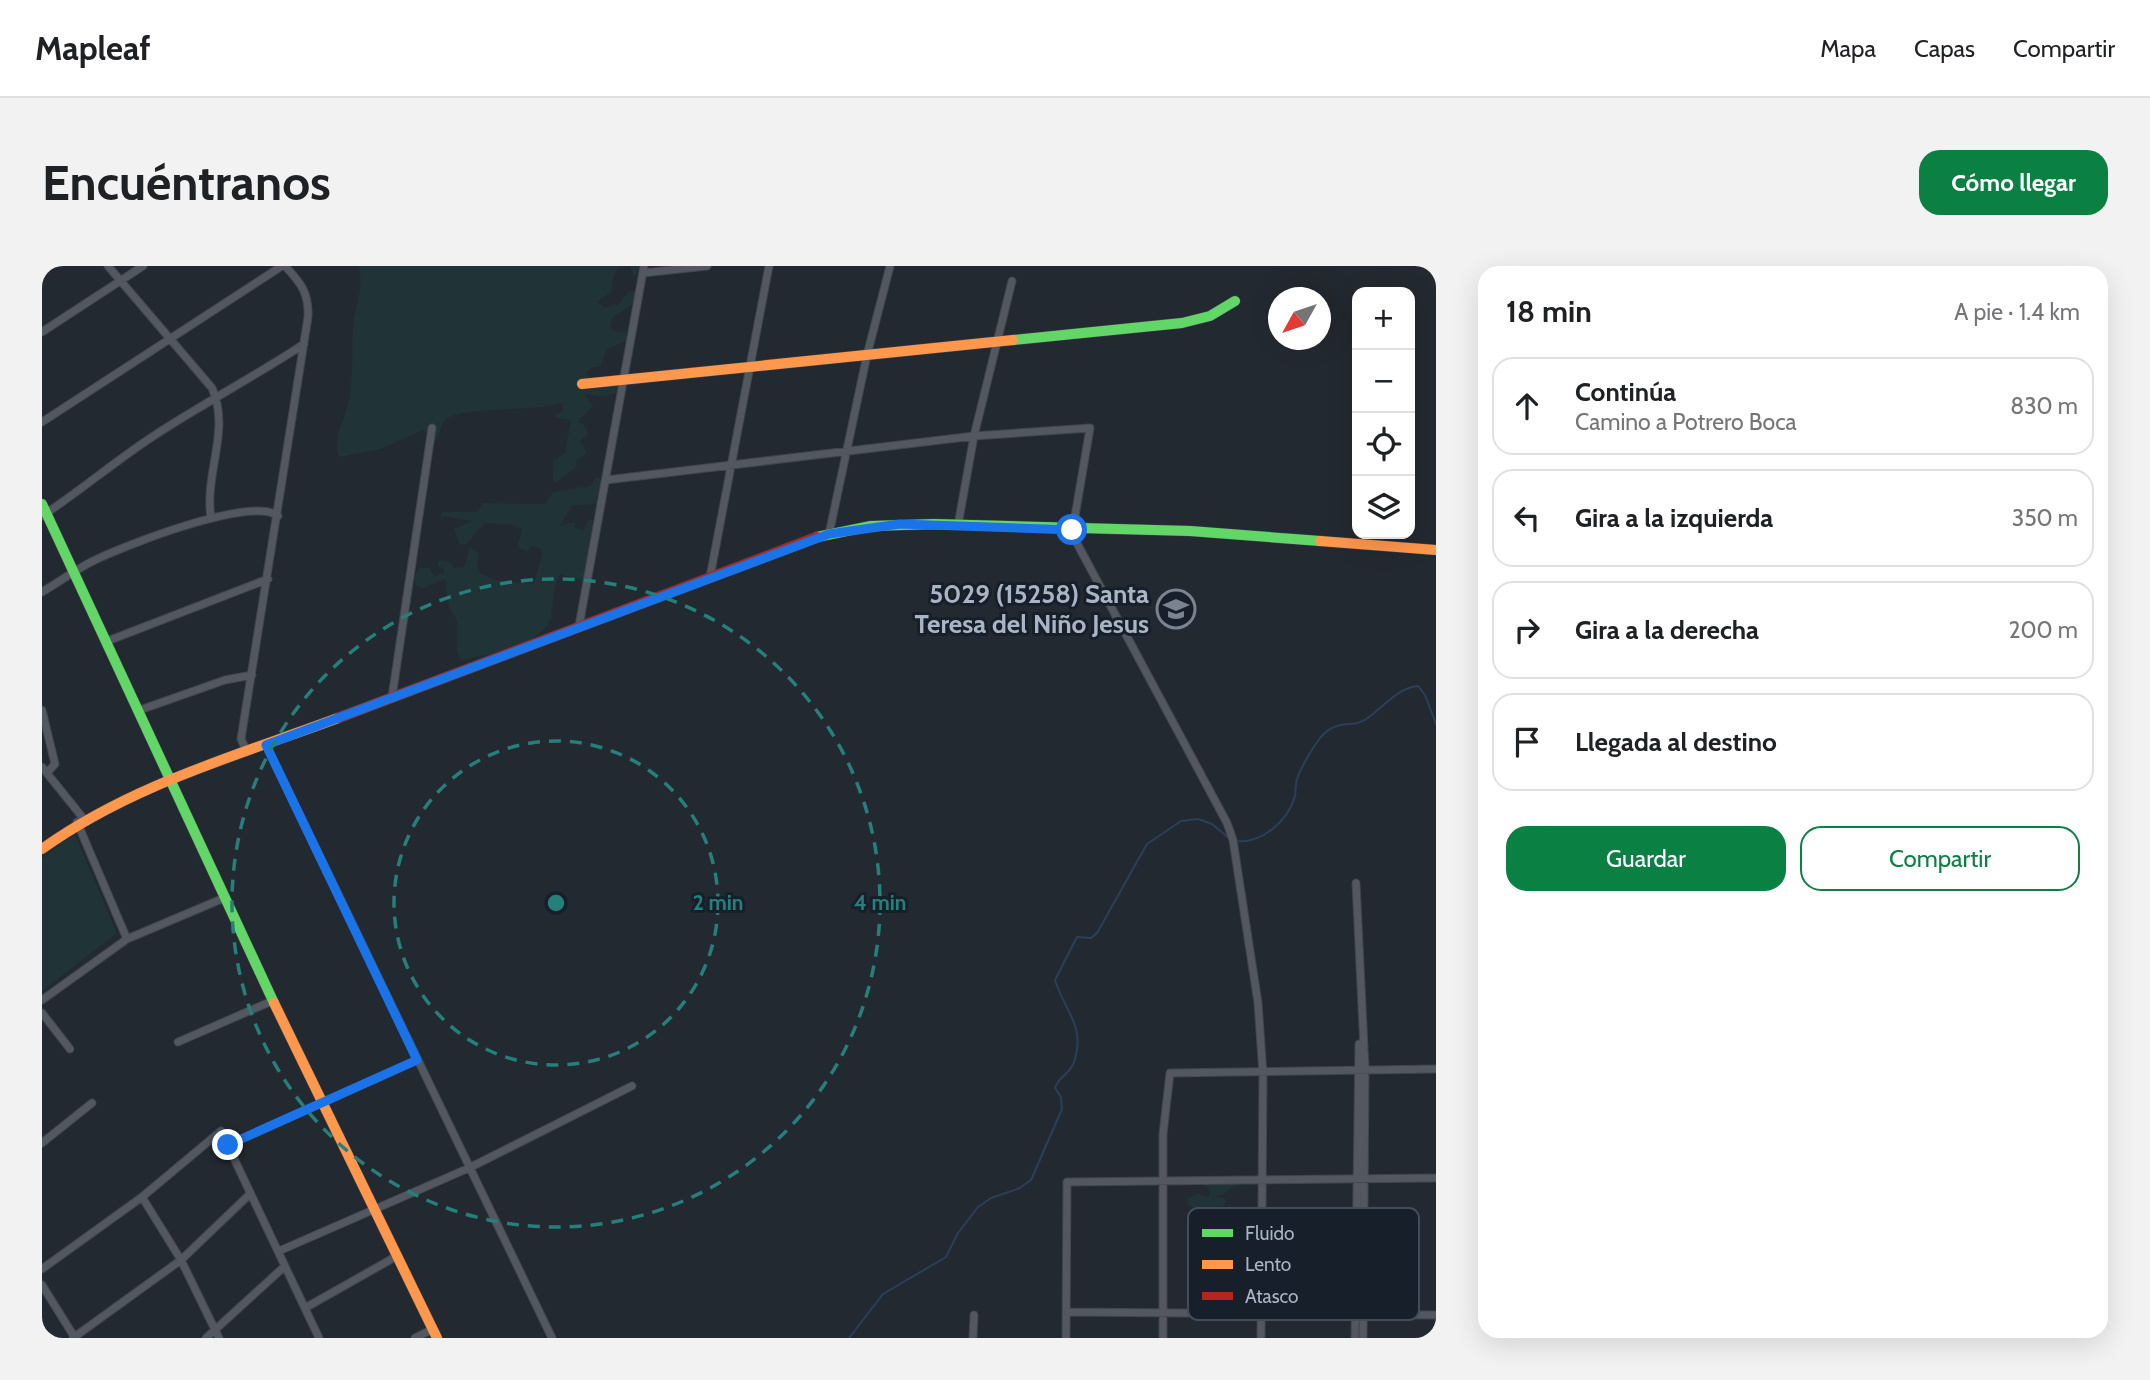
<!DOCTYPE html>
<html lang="es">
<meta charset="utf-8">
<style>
:root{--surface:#fff;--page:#f2f2f2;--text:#202124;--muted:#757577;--line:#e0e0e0;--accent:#0b8043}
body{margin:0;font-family:Cabin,sans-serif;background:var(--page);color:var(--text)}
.controls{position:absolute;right:21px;top:21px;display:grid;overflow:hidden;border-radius:14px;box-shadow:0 7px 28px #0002}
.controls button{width:63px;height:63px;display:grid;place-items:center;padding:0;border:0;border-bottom:2px solid var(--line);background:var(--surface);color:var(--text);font:35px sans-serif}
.compass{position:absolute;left:1226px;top:21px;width:63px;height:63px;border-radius:50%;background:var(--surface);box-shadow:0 7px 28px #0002;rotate:230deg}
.stop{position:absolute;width:21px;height:21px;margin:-16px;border:5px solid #1a73e8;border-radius:50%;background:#fff}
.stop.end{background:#1a73e8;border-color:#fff;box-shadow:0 2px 7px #0008}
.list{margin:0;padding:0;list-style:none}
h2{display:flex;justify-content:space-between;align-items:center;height:91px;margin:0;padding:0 28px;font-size:30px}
h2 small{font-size:23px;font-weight:400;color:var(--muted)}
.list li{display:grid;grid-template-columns:46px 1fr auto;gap:21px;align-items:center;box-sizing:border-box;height:98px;margin:0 14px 14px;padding:0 14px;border:2px solid var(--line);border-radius:21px}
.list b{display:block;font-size:26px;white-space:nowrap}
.list p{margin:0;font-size:23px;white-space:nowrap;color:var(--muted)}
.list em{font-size:23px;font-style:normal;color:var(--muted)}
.actions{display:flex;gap:14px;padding:21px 28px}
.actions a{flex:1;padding:16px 0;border:2px solid var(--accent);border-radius:21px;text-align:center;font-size:24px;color:var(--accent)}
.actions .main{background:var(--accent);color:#fff}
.icon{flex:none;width:38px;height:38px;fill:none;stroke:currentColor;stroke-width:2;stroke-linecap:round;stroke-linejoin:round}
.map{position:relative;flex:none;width:1394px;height:1072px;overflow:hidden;border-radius:21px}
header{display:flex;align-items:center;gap:42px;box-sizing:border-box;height:98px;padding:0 35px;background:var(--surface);border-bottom:2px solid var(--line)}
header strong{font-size:33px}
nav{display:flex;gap:38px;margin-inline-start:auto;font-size:24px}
.intro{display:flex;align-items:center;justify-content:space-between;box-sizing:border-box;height:168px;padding:0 42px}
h1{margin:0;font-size:49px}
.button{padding:18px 32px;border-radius:21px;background:var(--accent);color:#fff;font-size:24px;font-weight:700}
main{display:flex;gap:42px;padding:0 42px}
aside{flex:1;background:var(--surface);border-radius:21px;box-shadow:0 7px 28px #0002}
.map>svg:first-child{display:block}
</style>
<header>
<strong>Mapleaf</strong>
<nav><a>Mapa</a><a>Capas</a><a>Compartir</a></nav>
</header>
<div class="intro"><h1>Encuéntranos</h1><a class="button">Cómo llegar</a></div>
<main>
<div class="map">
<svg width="1394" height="1072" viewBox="0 0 1394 1072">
<rect width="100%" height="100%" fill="#232930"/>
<!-- green -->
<path fill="#203336" d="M317,0h282l-7,11 -4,-11 -11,2 -5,6 -3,18 -13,9 6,7 15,-4 10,-14 7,2 -1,11 -22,14 -3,10 8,6 8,-2 1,10 -20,8 -6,17 -11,2 -4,6 13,10 18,1v7l-13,5 -19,-3 8,12 -16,16 6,2 5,10 -8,7 7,12 -11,7 1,7 -21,15 -3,-2v-19l12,-8 6,-33 -15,-2 -1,-4 7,-2 1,-8 -3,-1c-25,10 -106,2 -117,19 -2,5 -3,11 -5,16l-3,2 -12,-10 -42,19 -42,8c-7,-21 6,-37 10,-57 5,-23 2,-48 4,-70 1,-24 11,-37 6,-64z
M554,211l6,3 -6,24 -25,2 -11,20 15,-4 -1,5 9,4 4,-10 6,-2 -9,59 -3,2 -21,-6c-8,13 -6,28 -9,43 -6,27 -65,39 -90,43l-4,-10v-30l-8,-12 -4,-29 -23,10 -6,-4 -2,-7 5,-10h11l4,9 10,-5v-3l-7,-3 2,-6 12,2 3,6 10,-1 6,-20 9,6 -2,15 4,6 14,6 39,4 9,-34 -10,-4 -6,5 -7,-2 -2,-6 4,-14 -8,-4 -30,-2 -17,21 -7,1 -6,-16 19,-8 -32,-5v-4h37l5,-9 62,1 8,-12 37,-6z
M32,567l43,100 -75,58v-133z
M1161,917l40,2 -12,2 -7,7 -9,3 9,1 2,5 -7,8 1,10 9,5 1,7 -13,14 14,2 -3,6 -7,3 8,5 2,5 -25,10 -15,-16 -1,-15 16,-2 2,-5 -3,-4 6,-9 -16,-6 -5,-8 3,-5 -6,-5 1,-5 9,-4 12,3 1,-7z"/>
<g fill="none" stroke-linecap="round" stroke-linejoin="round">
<!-- stream -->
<path stroke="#2c3f59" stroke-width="2" d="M1193,575c27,3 53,-20 60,-45 1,-6 0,-11 2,-17 4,-12 16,-32 24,-42 17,-20 33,-7 48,-20 16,-12 29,-29 49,-31l7,9 11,29
M807,1072l34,-44 63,-37 12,-24 20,-26 13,-9 29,-10 11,-8 31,-71 -1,-12 -6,-9c3,-11 16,-15 19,-26 12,-36 -9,-50 -19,-82l22,-43 14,1 6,-5 50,-89 9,-6 25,-17 17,-2 14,5 18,15"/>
<defs>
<path id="street" d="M66,0l104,122c19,43 -8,85 -1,130
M601,7l64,-7
M0,66l101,-66
M0,156l240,-156
M564,214l368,-44 116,-8 -18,106 155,289 6,17 25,163 5,71 -2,264
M0,250c38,-25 72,-54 110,-79 50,-33 102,-60 152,-93
M916,259l16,-89 38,-155
M787,268l38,-179 23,-89
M668,311l59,-311
M0,326c17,-10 33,-22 51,-31 30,-15 160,-66 185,-45
M537,360l65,-360
M63,376l163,-63
M350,431l40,-269
M0,444l13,54 -8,9
M95,445l88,-31 27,-5
M224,479l286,593
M205,486l-6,-13 67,-422c1,-24 -7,-34 -23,-51
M0,501l41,51
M35,556l50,117
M1314,617l9,185 -2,270
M0,734l85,-61 97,-41
M0,747l28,36
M136,776l94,-41
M0,877l50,-40
M186,879l189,-85
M100,931l39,63 38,78
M237,985l190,-83 163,-82
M0,1003l100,-72 79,-66 98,207
M0,1019l33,53
M263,1042l92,-52
M1025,1046l369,3
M31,1072l108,-78 69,-66
M164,1072l79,-72
M373,1072l18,-9
M931,1072l1,-23
M1024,1072l1,-156 369,-4
M1121,1072v-204l7,-61 266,-4
M1313,1072l4,-294"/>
<path id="fast" d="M971,74l169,-17 28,-7 25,-15
M0,238l232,499
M775,271l54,-11 63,-2 256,7 130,10"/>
<path id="slow" d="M540,118l431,-44
M1278,275l116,9
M0,583c89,-64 194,-93 296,-131
M232,737l163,335"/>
<path id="jam" d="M296,452l479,-181"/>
</defs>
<!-- street casing -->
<use href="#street" stroke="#40454b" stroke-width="9"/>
<!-- fast casing -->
<use href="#fast" stroke="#40454b" stroke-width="11"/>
<!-- slow casing -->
<use href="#slow" stroke="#40454b" stroke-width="11"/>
<!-- jam casing -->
<use href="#jam" stroke="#40454b" stroke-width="11"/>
<!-- street -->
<use href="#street" stroke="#525760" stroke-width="7"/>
<!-- fast -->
<use href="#fast" stroke="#63d668" stroke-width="10"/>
<!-- slow -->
<use href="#slow" stroke="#ff974d" stroke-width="10"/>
<!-- jam -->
<use href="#jam" stroke="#b3261e" stroke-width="10"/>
</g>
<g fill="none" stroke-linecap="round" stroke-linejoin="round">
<!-- route -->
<path stroke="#1a73e8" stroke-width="9" d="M186,879l189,-85 -151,-315 563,-211 71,-10 172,6"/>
</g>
<!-- distance rings -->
<g fill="none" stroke="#267f7b" stroke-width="3.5" stroke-dasharray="12 9">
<circle cx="514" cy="637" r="162"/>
<circle cx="514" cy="637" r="324"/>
</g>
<!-- icons -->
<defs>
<symbol id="school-ring" viewBox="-11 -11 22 22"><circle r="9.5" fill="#171f2b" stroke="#7b8390" stroke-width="1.5"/><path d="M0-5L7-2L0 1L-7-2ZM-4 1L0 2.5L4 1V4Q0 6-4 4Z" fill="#7b8390"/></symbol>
</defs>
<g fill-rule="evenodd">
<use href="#school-ring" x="1112" y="321" width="44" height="44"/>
</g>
<g text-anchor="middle" stroke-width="6" stroke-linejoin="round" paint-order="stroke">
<!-- poi labels -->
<g font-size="26" font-weight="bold" fill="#aab4c4" stroke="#171f2b" text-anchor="end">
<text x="1107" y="337">5029 (15258) Santa<tspan x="1107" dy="30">Teresa del Niño Jesus</tspan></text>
</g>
</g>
<!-- legend -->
<rect x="1146" y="942" width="231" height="112" rx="10" fill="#171f2b" stroke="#434c59" stroke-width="2"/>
<rect x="1160" y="963" width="31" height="8" fill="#63d668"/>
<rect x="1160" y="994" width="31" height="9" fill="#ff974d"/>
<rect x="1160" y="1026" width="31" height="8" fill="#b3261e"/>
<g font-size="19" fill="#aab4c4">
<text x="1203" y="974">Fluido</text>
<text x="1203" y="1005">Lento</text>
<text x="1203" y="1037">Atasco</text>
</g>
<circle cx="514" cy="637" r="10" fill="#267f7b" stroke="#171f2b" stroke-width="3.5"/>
<g font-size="21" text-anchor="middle" font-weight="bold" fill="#267f7b" stroke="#171f2b" stroke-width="6" stroke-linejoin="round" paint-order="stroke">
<text x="676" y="644">2 min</text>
<text x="838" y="644">4 min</text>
</g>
</svg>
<div class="controls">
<button>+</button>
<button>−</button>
<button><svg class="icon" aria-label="locate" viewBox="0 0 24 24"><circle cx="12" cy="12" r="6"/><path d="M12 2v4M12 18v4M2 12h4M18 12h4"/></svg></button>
<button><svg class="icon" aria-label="layers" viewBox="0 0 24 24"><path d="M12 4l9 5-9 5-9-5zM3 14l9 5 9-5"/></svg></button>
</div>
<svg class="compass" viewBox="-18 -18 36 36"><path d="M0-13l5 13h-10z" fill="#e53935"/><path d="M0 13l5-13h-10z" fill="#757577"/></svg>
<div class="stop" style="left:1030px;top:264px"></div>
<div class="stop end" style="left:186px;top:879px"></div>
</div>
<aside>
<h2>18 min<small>A pie · 1.4 km</small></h2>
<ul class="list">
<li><svg class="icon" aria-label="ahead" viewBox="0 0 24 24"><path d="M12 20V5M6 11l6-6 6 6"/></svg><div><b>Continúa</b><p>Camino a Potrero Boca</p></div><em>830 m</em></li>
<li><svg class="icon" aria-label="left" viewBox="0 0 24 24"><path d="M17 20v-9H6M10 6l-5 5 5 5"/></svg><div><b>Gira a la izquierda</b></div><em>350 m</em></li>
<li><svg class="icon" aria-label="right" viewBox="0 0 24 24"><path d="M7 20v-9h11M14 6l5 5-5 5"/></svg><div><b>Gira a la derecha</b></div><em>200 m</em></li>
<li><svg class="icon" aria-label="arrive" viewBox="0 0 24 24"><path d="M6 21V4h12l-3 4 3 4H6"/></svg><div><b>Llegada al destino</b></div></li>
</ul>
<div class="actions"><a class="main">Guardar</a><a>Compartir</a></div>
</aside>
</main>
